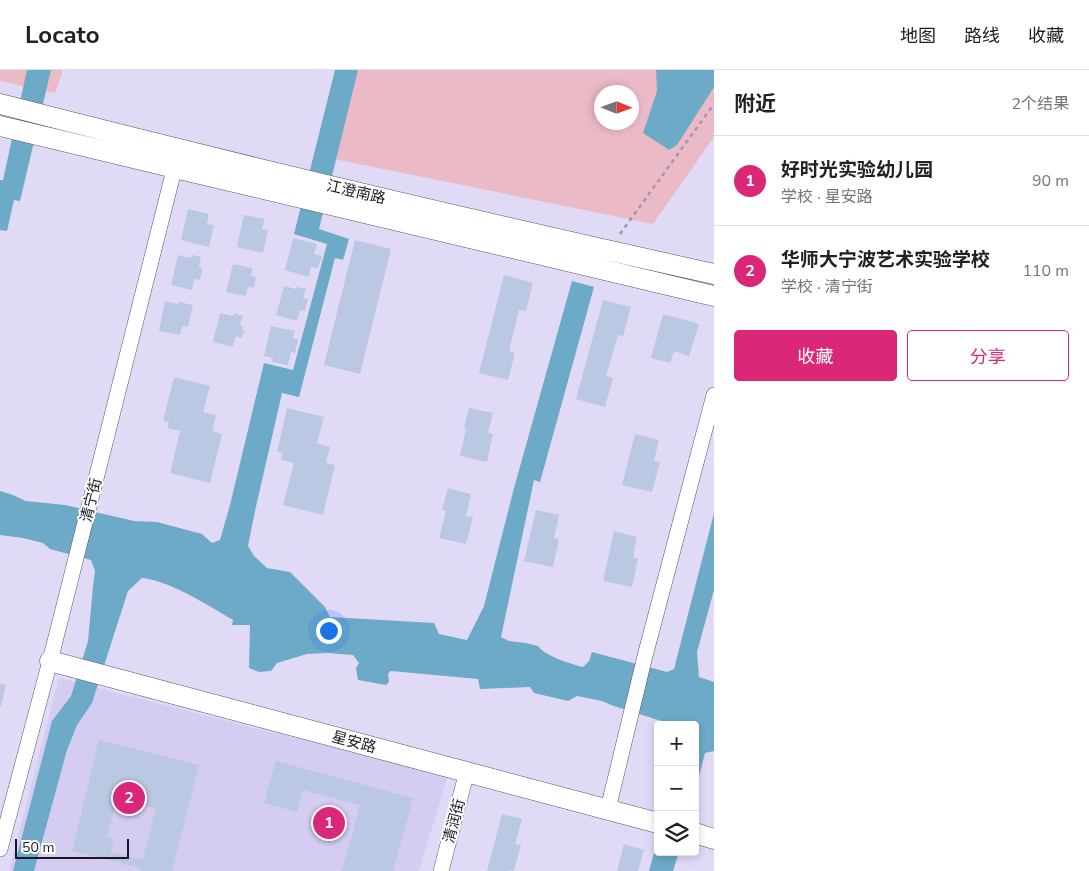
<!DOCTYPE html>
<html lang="zh">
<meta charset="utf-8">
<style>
:root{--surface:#fff;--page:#f2f2f2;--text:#202124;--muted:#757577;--line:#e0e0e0;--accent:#db2777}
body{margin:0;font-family:"Nunito Sans","Noto Sans SC",sans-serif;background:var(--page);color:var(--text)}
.controls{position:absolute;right:15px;bottom:15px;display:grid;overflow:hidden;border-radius:5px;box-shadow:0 2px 8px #0003}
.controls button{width:45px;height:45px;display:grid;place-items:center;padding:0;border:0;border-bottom:1px solid var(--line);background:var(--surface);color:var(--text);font:25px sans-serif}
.compass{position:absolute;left:594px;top:15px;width:45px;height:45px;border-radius:50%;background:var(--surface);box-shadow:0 2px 8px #0003;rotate:91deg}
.scale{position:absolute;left:15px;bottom:12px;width:114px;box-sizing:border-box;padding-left:5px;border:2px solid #1a1721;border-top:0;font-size:14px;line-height:18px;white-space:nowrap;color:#1a1721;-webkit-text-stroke:4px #fff;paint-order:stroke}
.you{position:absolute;left:328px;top:560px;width:18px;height:18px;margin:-12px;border:4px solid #fff;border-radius:50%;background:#1a73e8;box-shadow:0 0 0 8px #1a73e833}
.badge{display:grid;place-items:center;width:32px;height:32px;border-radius:50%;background:var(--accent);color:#fff;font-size:16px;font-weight:700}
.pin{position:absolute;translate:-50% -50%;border:2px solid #fff;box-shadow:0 1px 5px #0006}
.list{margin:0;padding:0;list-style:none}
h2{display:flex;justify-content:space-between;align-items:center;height:65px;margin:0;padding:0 20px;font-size:21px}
h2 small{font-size:16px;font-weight:400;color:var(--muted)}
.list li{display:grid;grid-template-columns:32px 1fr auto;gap:15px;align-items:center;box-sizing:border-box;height:90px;padding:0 20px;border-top:1px solid var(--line)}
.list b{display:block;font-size:19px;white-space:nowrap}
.list p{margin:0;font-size:16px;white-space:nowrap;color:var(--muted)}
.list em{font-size:16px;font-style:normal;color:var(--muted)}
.actions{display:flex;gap:10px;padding:15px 20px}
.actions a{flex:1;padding:11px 0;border:1px solid var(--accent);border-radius:5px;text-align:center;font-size:18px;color:var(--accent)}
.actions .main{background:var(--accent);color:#fff}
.icon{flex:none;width:28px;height:28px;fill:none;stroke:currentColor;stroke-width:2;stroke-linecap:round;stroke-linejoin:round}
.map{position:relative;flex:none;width:714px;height:801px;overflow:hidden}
header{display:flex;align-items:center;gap:30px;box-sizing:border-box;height:70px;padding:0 25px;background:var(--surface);border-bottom:1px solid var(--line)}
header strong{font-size:24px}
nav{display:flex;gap:28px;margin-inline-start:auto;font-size:18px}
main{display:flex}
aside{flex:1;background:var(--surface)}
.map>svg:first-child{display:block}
</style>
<header>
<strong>Locato</strong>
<nav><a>地图</a><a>路线</a><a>收藏</a></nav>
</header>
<main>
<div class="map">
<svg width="714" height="801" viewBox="0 0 714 801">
<rect width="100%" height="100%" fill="#e1daf7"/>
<!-- built -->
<path fill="#d5ccf1" d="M59,608l188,48 201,49 -29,96h-410z"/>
<!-- green -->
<path fill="#ebbac6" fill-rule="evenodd" d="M0,0h63l-8,23 -55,-12z
M349,0h365v67l-61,87 -319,-65zM602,22h30v30h-30z"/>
<!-- water -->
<path fill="#6daac8" d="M27,0h24l-31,131 -6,-1 -7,31 -7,-1v-50h3z
M335,0h23l-39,159 30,10 -6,21 -8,-2 -36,139 -17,-4 -27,118 -7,35 6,10 13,12 23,4 35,35 5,10 104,6 5,11 28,6 17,-34 30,-118 58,-207 22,6 -54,195 -6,-2 -33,157 8,4 17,2 12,3c7,10 33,18 45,21l6,-6 3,-9 75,20 7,-3 40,-156v77l-17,62 2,25 15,5v69l-9,2 -10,39v-67h-17l-20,-5 -47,-15 -9,-4 -25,-5 -9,5 -34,-8 -4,-6 -50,2 -2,-10 -87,-8 -3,3 1,8 -3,3 -28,-5 -2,-12 3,-5 -6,-8 -25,-2 -21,1 -30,9 -6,8 -12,1 -10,-4 1,-43h-18l1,-5c-26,-15 -62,-39 -91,-42l-14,13 -36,112 -15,22 -10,25 -33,121h-21l39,-150 19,-25 17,-55 5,-55 2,-15 -4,-11 -41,-11 -7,-6 -20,-5 -23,-3v-44l13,4 13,6 39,4 69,16 23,1 45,12 10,9 8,-3 10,-35 34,-142 29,7 34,-126 -33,-10z
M656,0h58v17l-37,58 -8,5 -26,-17 14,-42z
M658,769v13h21l-6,19h-24z"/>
<!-- building -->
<path fill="#bac8e3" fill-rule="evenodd" d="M188,139l21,5 -2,10 7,1 -5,22 -28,-7z
M244,145l21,4 -3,10 6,1 -5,23 -26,-6z
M293,168l24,6 -3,10 8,2 -4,12 -7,-1 -2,10 -24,-7z
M355,170l36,9 -31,125 -36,-9z
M178,185l13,3 1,-3 9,2 -2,10 3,1 -2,12 -6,-1 -2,11 -21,-5z
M233,194l19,4 -1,8 5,1 -2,11 -6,-1 -3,9 -19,-4z
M504,205l29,8 -7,28 -7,-1 -10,41 6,2 -7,27 -29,-7z
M284,216l12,3v-2l10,2 -3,9 5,1 -3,12 -5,-1 -3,11 -21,-6z
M603,230l28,7 -8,29 -5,-1 -12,41 7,2 -8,29 -29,-8z
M165,231l13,3 1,-2 14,3 -5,22 -6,-1 -2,9 -21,-4z
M220,243l13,3 1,-3 9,3 -3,9 3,1 -1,4 2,1 -2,7 -6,-2 -3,11 -20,-5z
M663,244l36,10 -10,32 -15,-5 -4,12 -19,-5z
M271,256l24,5 -2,7 5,1 -3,14 -4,-1 -3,13 -16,-3 1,-4 -9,-2z
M174,307l36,9 -7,26 13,3 -4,16 10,3 -12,49 -40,-10 10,-42 -13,-3 2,-6 -6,-1z
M287,338l37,9 -7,26 13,4 -4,16 9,2 -12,50 -40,-10 11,-42 -13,-3 1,-7 -5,-1z
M469,338l24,5 -5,20 5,1 -6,28 -27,-6 6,-27 -2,-1z
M635,364l24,6 -5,21 6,1 -8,30 -30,-7z
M448,418l23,6 -5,22 7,1 -7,27 -27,-6 7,-27 -4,-1z
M536,440l23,5 -5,23 5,1 -6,28 -29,-6z
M614,461l23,6 -4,20 5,2 -6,28 -29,-6z
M0,613l6,2 -5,21h-1z
M99,670l100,25 -27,106h-31v-3l-69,-17zM117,728l39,10 -13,52 -32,-8 3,-13 -7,-2z
M276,691l137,37 -20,73h-51l18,-66 -57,-15 -6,22 -33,-9z
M502,744l20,5 -7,25 6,1 -7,26 -6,-1v1h-21z
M624,774l20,6 -6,21h-21z"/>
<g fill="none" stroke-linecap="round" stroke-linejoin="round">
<defs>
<path id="street" d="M608,739l37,-153 69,-261
M0,779l50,-188 127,-503
M441,801l26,-100"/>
<path id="secondary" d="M0,34c237,61 475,117 714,170
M0,56l175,42 539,128
M50,591l608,162
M695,763l19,6"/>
</defs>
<!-- street casing -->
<use href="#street" stroke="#58516a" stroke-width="16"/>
<!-- secondary casing -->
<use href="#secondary" stroke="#58516a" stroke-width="21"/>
<!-- path -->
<path stroke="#9e98af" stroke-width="2.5" stroke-dasharray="4 4" stroke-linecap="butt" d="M620,164l94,-130"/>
<!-- street -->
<use href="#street" stroke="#fff" stroke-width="15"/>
<!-- secondary -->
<use href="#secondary" stroke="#fff" stroke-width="20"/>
</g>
<g text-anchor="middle" stroke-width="4" stroke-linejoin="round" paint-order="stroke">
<!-- street labels -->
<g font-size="15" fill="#1a1721" stroke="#fff">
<text transform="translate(356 122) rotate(13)" y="5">江澄南路</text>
<text transform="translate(91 430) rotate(-76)" y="5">清宁街</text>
<text transform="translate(354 672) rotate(15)" y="5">星安路</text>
<text transform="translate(454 751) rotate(-75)" y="5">清润街</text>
</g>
</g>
</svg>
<div class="controls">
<button>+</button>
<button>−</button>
<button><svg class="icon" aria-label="layers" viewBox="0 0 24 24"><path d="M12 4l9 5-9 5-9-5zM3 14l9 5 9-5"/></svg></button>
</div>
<svg class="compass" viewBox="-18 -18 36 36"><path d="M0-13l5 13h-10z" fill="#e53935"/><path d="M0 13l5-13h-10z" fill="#757577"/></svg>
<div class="scale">50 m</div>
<div class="you"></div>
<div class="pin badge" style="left:329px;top:753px">1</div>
<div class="pin badge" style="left:129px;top:728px">2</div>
</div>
<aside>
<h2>附近<small>2个结果</small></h2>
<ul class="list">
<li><span class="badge">1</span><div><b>好时光实验幼儿园</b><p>学校 · 星安路</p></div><em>90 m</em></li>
<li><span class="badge">2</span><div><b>华师大宁波艺术实验学校</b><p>学校 · 清宁街</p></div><em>110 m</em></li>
</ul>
<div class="actions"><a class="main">收藏</a><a>分享</a></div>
</aside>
</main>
